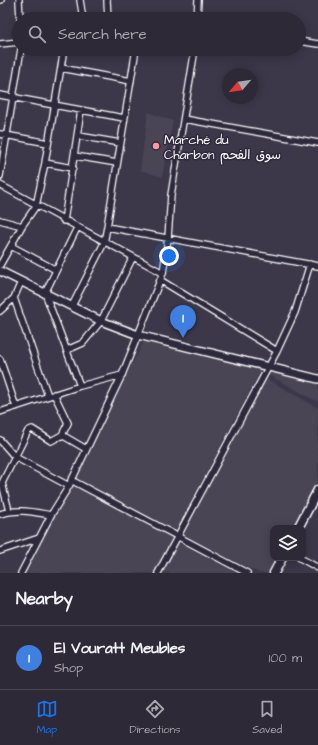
<!DOCTYPE html>
<meta charset="utf-8">
<style>
:root{--surface:#2d2937;--page:#393542;--text:#f1f3f6;--muted:#a7a6ad;--line:#484552;--accent:#1a73e8}
body{margin:0;font-family:"Architects Daughter","Playpen Sans Arabic",sans-serif;background:var(--page);color:var(--text)}
.controls{position:absolute;right:12px;bottom:12px;display:grid;overflow:hidden;border-radius:8px;box-shadow:0 2px 10px #0003}
.controls button{width:36px;height:36px;display:grid;place-items:center;padding:0;border:0;border-bottom:1px solid var(--line);background:var(--surface);color:var(--text);font:20px sans-serif}
.compass{position:absolute;left:222px;top:68px;width:36px;height:36px;border-radius:50%;background:var(--surface);box-shadow:0 2px 10px #0003;rotate:241deg}
.you{position:absolute;left:169px;top:256px;width:14px;height:14px;margin:-10px;border:3px solid #fff;border-radius:50%;background:#1a73e8;box-shadow:0 0 0 6px #1a73e833}
.badge{display:grid;place-items:center;width:26px;height:26px;border-radius:50%;background:var(--accent);color:#fff;font-size:13px;font-weight:700}
.pin{position:absolute;translate:-50% -33px;filter:drop-shadow(0 1px 2px #0008)}
.pin::after{content:'';position:absolute;top:21px;width:14px;height:12px;background:inherit;clip-path:polygon(0 0,100% 0,50% 100%)}
.list{margin:0;padding:0;list-style:none}
h2{display:flex;justify-content:space-between;align-items:center;height:52px;margin:0;padding:0 16px;font-size:17px}
h2 small{font-size:13px;font-weight:400;color:var(--muted)}
.list li{display:grid;grid-template-columns:26px 1fr auto;gap:12px;align-items:center;box-sizing:border-box;height:64px;padding:0 16px;border-top:1px solid var(--line)}
.list b{display:block;font-size:15px;white-space:nowrap}
.list p{margin:0;font-size:13px;white-space:nowrap;color:var(--muted)}
.list em{font-size:13px;font-style:normal;color:var(--muted)}
.icon{flex:none;width:22px;height:22px;fill:none;stroke:currentColor;stroke-width:2;stroke-linecap:round;stroke-linejoin:round}
.map{position:relative;flex:none;width:318px;height:573px;overflow:hidden}
.search{position:absolute;background:var(--surface);box-shadow:0 2px 10px #0003;left:12px;right:12px;top:12px;height:44px;display:flex;align-items:center;gap:10px;box-sizing:border-box;padding:0 14px;border-radius:22px;color:var(--muted);font-size:15px}
.sheet{height:116px;background:var(--surface)}
nav{display:flex;justify-content:space-around;align-items:center;box-sizing:border-box;height:56px;border-top:1px solid var(--line);background:var(--surface);font-size:11px;color:var(--muted)}
nav a{display:grid;justify-items:center;gap:2px}
nav .on{color:var(--accent)}
.map>svg:first-child{display:block}
</style>
<div class="map">
<svg width="318" height="573" viewBox="0 0 318 573">
<rect width="100%" height="100%" fill="#3c3749"/>
<filter id="ink" filterUnits="userSpaceOnUse"><feTurbulence type="fractalNoise" baseFrequency=".025" numOctaves="2"/><feDisplacementMap in="SourceGraphic" scale="8" xChannelSelector="R" yChannelSelector="G"/><feConvolveMatrix kernelMatrix="1 2 1 2 8 2 1 2 1" color-interpolation-filters="sRGB"/></filter>
<g filter="url(#ink)">
<!-- built -->
<path fill="#494455" d="M148,112l25,9 -11,56 -22,-7z
M145,339l117,29 -86,162 -102,-51z
M269,369l49,15v18l-51,-28z
M265,378l53,30v76l-23,44h-22v30h6l-8,15h-12l-76,-38z
M71,482l102,54 -19,37h-130z
M174,542l5,1 59,30h-79z"/>
<g fill="none" stroke-linecap="round" stroke-linejoin="round">
<defs>
<path id="minor" d="M0,0h1
M19,0l1,19
M80,0l3,19
M107,0l1,19
M197,19l1,-19
M299,41l19,3
M0,44l19,-2
M61,68l70,13
M0,95l124,23
M184,119l134,24
M0,134l48,9
M79,136l41,7
M75,156l42,7
M45,163l28,5
M0,176l21,-127
M0,185l163,88
M0,220l22,6 14,-20 9,-43 19,-114
M64,221l17,-111
M107,227l29,-178
M77,228l-32,65 35,93
M11,246l45,24
M0,265l22,-39
M160,280l117,71
M14,298l34,98
M72,306l32,-63 3,-16 211,39
M0,311l14,-13 7,-16
M67,350l16,-7 18,-22 32,-64
M0,359l16,48
M54,394l14,29 -6,12 24,14
M0,412l80,-26 42,-11
M0,440l15,17 54,29
M71,480l176,93
M9,511l-7,-28 26,-52 4,-2 19,12 11,-6
M0,514c18,-6 33,-2 51,1
M0,551l39,-13
M300,558l18,10
M21,573l30,-58 18,-29 53,-111 41,-102 5,-35 3,-43 24,-146
M158,573l119,-222 18,-39 15,-48"/>
<path id="tertiary" d="M0,271l101,50 37,14 180,44"/>
<path id="secondary" d="M298,528l20,-38
M274,573l8,-15"/>
</defs>
<!-- minor casing -->
<use href="#minor" stroke="#fff" stroke-width="8"/>
<!-- tertiary casing -->
<use href="#tertiary" stroke="#fff" stroke-width="10"/>
<!-- secondary casing -->
<use href="#secondary" stroke="#fff" stroke-width="11"/>
<!-- minor -->
<use href="#minor" stroke="#2f2a3d" stroke-width="5.5"/>
<!-- tertiary -->
<use href="#tertiary" stroke="#2f2a3d" stroke-width="7"/>
<!-- secondary -->
<use href="#secondary" stroke="#2f2a3d" stroke-width="8"/>
</g>
</g>
<!-- markers -->
<circle fill="#ff9aa2" stroke="#2f2a3d" stroke-width="1.5" cx="156" cy="146" r="4"/>
<g text-anchor="middle" stroke-width="3" stroke-linejoin="round" paint-order="stroke">
<!-- poi labels -->
<g font-size="13" fill="#fff" stroke="#2f2a3d" text-anchor="start">
<text x="164" y="144">Marché du<tspan x="164" dy="15">Charbon سوق الفحم</tspan></text>
</g>
</g>
</svg>
<div class="controls">
<button><svg class="icon" aria-label="layers" viewBox="0 0 24 24"><path d="M12 4l9 5-9 5-9-5zM3 14l9 5 9-5"/></svg></button>
</div>
<svg class="compass" viewBox="-18 -18 36 36"><path d="M0-13l5 13h-10z" fill="#e53935"/><path d="M0 13l5-13h-10z" fill="#a7a6ad"/></svg>
<div class="you"></div>
<div class="pin badge" style="left:183px;top:338px;background:#3f7fe0">1</div>
<div class="search"><svg class="icon" aria-label="search" viewBox="0 0 24 24"><circle cx="10" cy="10" r="6"/><path d="M15 15l6 6"/></svg>Search here</div>
</div>
<section class="sheet">
<h2>Nearby<small></small></h2>
<ul class="list">
<li><span class="badge" style="background:#3f7fe0">1</span><div><b>El Vouratt Meubles</b><p>Shop</p></div><em>100 m</em></li>
</ul>
</section>
<nav>
<a class="on"><svg class="icon" aria-label="map" viewBox="0 0 24 24"><path d="M3 6l6-2 6 2 6-2v14l-6 2-6-2-6 2zM9 4v14M15 6v14"/></svg>Map</a>
<a><svg class="icon" aria-label="directions" viewBox="0 0 24 24"><path d="M12 3l9 9-9 9-9-9zM9 14v-3h6M13 9l2 2-2 2"/></svg>Directions</a>
<a><svg class="icon" aria-label="saved" viewBox="0 0 24 24"><path d="M7 4h10v16l-5-4-5 4z"/></svg>Saved</a>
</nav>
